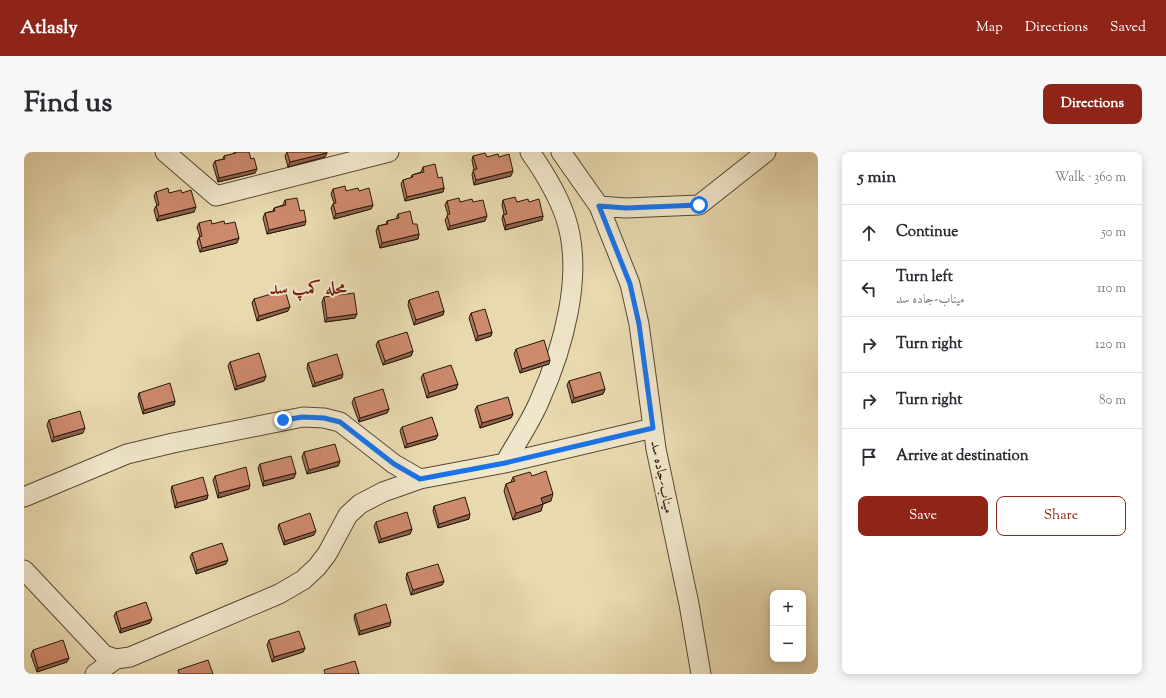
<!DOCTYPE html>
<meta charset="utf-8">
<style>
:root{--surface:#fff;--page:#f7f7f7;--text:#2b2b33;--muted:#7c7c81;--line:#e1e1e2;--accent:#8f2418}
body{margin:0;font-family:"Sorts Mill Goudy",Amiri,serif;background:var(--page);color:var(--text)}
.controls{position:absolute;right:12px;bottom:12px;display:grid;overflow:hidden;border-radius:8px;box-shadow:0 2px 10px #0003}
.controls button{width:36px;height:36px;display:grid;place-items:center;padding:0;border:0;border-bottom:1px solid var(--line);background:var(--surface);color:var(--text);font:20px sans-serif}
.stop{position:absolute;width:12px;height:12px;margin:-9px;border:3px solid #1a73e8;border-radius:50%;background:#fff}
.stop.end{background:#1a73e8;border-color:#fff;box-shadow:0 1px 4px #0008}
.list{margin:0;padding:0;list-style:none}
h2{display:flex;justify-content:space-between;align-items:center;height:52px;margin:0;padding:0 16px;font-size:17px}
h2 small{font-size:13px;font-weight:400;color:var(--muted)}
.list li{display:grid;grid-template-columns:26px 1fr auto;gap:12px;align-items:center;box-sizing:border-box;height:56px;padding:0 16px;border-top:1px solid var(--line)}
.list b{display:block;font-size:15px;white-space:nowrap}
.list p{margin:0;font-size:13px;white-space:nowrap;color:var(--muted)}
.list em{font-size:13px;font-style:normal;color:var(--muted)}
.actions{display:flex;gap:8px;padding:12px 16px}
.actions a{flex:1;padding:9px 0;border:1px solid var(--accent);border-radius:8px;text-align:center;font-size:14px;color:var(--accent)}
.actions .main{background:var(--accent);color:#fff}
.icon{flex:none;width:22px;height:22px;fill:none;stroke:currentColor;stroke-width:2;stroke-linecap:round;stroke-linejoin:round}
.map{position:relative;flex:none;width:794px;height:522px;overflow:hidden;border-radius:8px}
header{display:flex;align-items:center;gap:24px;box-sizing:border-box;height:56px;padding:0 20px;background:var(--accent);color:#fff}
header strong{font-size:19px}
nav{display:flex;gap:22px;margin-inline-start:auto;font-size:14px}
.intro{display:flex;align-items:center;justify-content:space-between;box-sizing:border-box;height:96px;padding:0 24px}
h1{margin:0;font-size:28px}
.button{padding:10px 18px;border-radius:8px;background:var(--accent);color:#fff;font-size:14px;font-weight:700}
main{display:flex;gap:24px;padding:0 24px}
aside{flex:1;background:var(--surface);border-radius:8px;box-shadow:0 2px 10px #0003}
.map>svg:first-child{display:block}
</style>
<header>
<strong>Atlasly</strong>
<nav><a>Map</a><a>Directions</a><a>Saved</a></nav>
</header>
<div class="intro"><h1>Find us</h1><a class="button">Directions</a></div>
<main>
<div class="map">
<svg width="794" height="522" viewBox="0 0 794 522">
<rect width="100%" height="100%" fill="#e8d9af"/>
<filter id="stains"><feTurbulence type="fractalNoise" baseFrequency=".005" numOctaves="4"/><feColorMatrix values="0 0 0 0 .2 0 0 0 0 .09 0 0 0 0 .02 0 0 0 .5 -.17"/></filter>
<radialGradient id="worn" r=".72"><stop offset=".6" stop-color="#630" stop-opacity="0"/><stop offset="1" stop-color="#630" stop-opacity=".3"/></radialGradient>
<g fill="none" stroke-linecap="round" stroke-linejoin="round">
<defs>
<path id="minor" d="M141,0l51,44 173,-44
M537,0l38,54 31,78 9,40 17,125 33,155 12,70
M575,54l27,2 73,-3 67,-53
M481,311c11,-20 25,-40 34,-61 24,-53 46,-129 26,-186 -8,-23 -21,-44 -35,-64
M0,345l103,-43 46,-11 130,-26 21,1 16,4 54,42 26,15
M0,418l80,85 12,4 14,-2 149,-63 24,-14 14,-13 10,-13 21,-39 12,-11 23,-12 37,-13 85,-16 148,-35
M71,522l21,-15"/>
</defs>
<!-- minor casing -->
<use href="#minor" stroke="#574a34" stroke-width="21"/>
<!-- minor -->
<use href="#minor" stroke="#f0e6cb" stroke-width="19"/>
</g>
<!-- wall -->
<path fill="#b0775e" stroke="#271a0b" d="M210,0h2l15,7 4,14 -37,9 -5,-17 2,-4 8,-2 1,-3 10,-2z
M263,0l38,5 -37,10 -3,-11z
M449,4l14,1h12l12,19 -37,9 -2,-11 2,-4 -2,-10z
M399,15l15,11 6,10 -1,4 -38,9 -4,-17 2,-4 8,-2 1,-3 9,-3z
M309,37l13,2h13l14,14 -2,4 -37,10 -3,-11 2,-4 1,-1 -3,-9z
M132,40l13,1h13l12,19 -37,9 -3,-11 2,-4h1l-3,-10z
M261,48l20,25 -38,9 -4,-16 2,-5 8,-2 1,-3 9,-3z
M479,48l14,2h12l14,14 -1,4 -37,10 -3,-11 1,-4 1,-1 -2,-9z
M423,49l13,1h13l12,19 -37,9 -3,-10 3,-5 -3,-10z
M374,62l15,10 6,10 -1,5 -38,9 -4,-17 2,-5 8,-2 1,-3 9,-2z
M175,71l13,1h13l12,19 -37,9 -3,-10 2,-5h1l-3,-10z
M300,145l31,21 -30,4 -3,-20z
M230,147l34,12 -31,10 -5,-18z
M385,148l35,11 -1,4 -29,10 -6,-20z
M447,161l21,19 -1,4 -15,5 -7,-23z
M354,189l35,10 -2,5 -28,9 -7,-20z
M492,197l33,15 -29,9 -6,-19z
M206,210l36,14 -2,5 -29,9 -7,-24z
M284,211l34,15 -29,9 -6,-19z
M399,222l35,10 -2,5 -29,9 -6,-20z
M545,229l36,8 -2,5 -31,9 -5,-18z
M115,241l36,8 -1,4 -31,9 -5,-17z
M330,246l35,11 -2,4 -28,9 -7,-19z
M453,254l36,8 -2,4 -31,10 -5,-18z
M25,268l34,13 -31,9 -5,-17z
M378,275l34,12 -31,9 -5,-17z
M280,300l36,9 -2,5 -31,8 -5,-17z
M236,312l34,14 -31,8 -5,-18z
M191,324l34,13 -31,9 -5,-18z
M489,325l38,24 -8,3 -2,7 -28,9 -9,-29 2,-7 5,-2z
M148,334l36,9 -1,4 -32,9 -4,-18z
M410,354l35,13 -31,9 -5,-17z
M352,370l36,7 -2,5 -31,9 -5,-17z
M255,372l35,11 -30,10 -6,-17z
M168,401l34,11 -30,10 -6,-17z
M383,421l37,8 -2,4 -31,10 -5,-17z
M92,460l34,11 -30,10 -6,-17z
M331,462l35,12 -31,9 -5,-17z
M245,488l36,8 -2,4 -31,10 -5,-17z
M9,498l34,12 -30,10 -6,-17z"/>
<!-- shaded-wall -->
<path fill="#90614c" stroke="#271a0b" d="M303,1l-2,4 -37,10 2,-5z
M233,17l-2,4 -37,9 1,-4z
M489,19l-2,5 -37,9 2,-5z
M420,36l-1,4 -38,9 2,-4z
M349,53l-2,4 -37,10 2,-5z
M172,55l-2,5 -37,9 2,-5z
M463,64l-2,5 -37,9 2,-4z
M519,64l-1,4 -37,10 1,-5z
M282,69l-1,4 -38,9 2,-4z
M395,82l-1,5 -38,9 2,-5z
M215,86l-2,5 -37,9 2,-4z
M266,155l-2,4 -31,10 2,-5z
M420,159l-1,4 -29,10 2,-5z
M333,162l-2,4 -30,4 2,-4z
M468,180l-1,4 -15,5 2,-5z
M389,199l-2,5 -28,9 2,-4z
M526,208l-1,4 -29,9 2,-4z
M319,222l-1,4 -29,9 2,-4z
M242,224l-2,5 -29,9 2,-4z
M434,232l-2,5 -29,9 2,-5z
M581,237l-2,5 -31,9 2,-5z
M151,249l-1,4 -31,9 1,-4z
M365,257l-2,4 -28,9 1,-4z
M489,262l-2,4 -31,10 2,-5z
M61,276l-2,5 -31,9 2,-5z
M414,283l-2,4 -31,9 2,-4z
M316,309l-2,5 -31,8 2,-4z
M272,321l-2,5 -31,8 1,-5z
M226,333l-1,4 -31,9 1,-5z
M529,342l-2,7 -12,4 2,-7z
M184,343l-1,4 -32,9 2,-5z
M519,352l-2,7 -28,9 3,-7z
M446,362l-1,5 -31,9 1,-4z
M388,377l-2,5 -31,9 2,-4z
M292,379l-2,4 -30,10 1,-4z
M204,408l-2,4 -30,10 1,-4z
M420,429l-2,4 -31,10 2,-5z
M128,467l-2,4 -30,10 1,-4z
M367,470l-1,4 -31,9 1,-4z
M281,496l-2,4 -31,10 2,-5z
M45,506l-2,4 -30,10 1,-4z"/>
<!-- building -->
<path fill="#cd8a6d" stroke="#271a0b" d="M212,0h13l2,7 3,-1 3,11 -38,9 -4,-17 10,-2 -1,-3 12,-3z
M263,0h40v1l-37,9z
M461,1l2,4 11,-3 1,3 10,-3 4,17 -37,9 -3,-10 4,-1 -4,-13z
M411,12l3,14 4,-1 2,11 -37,9 -4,-17 10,-3 -1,-2 12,-3 -1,-5z
M321,34l1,5 12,-3 1,3 10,-3 4,17 -37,9 -3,-10 3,-1 -3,-14z
M144,36l1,5 12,-3 1,3 9,-3 5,17 -37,9 -3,-10 3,-1 -3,-13z
M491,45l2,5 11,-3 1,3 10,-3 4,17 -37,9 -3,-10 4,-1 -4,-14z
M273,46l3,13 4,-1 2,11 -37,9 -4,-17 10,-2 -1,-3 12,-3 -1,-5z
M435,46l1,4 12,-3 1,3 10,-2 4,16 -37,10 -3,-11 3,-1 -3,-13z
M386,59l3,13h4l2,10 -37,9 -4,-17 10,-2 -1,-3 12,-3 -1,-4z
M187,68l1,4 12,-3 1,3 10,-2 4,16 -37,10 -3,-11 3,-1 -3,-13z
M261,138l5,17 -31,9 -5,-17z
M414,139l6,20 -28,9 -7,-20z
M330,141l3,21 -30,4 -3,-21z
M461,157l7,23 -14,4 -7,-23z
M383,180l6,19 -28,10 -7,-20z
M520,188l6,20 -28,9 -6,-20z
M235,201l7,23 -29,10 -7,-24z
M313,202l6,20 -28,9 -7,-20z
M427,213l7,19 -29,9 -6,-19z
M576,220l5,17 -31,9 -5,-17z
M146,231l5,18 -31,9 -5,-17z
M359,237l6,20 -29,9 -6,-20z
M484,245l5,17 -31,9 -5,-17z
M56,259l5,17 -31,9 -5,-17z
M408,265l6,18 -31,9 -5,-17z
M311,292l5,17 -31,9 -5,-18z
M267,304l5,17 -32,8 -4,-17z
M222,315l4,18 -31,8 -4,-17z
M522,319l7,23 -12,4 2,6 -27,9 -10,-29 9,-3 -2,-4 17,-5 2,4z
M179,325l5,18 -31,8 -5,-17z
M441,345l5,17 -31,10 -5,-18z
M383,360l5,17 -31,10 -5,-17z
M286,361l6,18 -31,10 -6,-17z
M198,391l6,17 -31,10 -5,-17z
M414,412l6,17 -31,9 -6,-17z
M122,450l6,17 -31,10 -5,-17z
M362,452l5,18 -31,9 -5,-17z
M275,479l6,17 -31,9 -5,-17z
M39,488l6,18 -31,10 -5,-18z
M184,508l5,14h-34l-1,-4z
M331,509l4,13h-34l-1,-4z"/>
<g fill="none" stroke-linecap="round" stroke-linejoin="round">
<!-- route -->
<path stroke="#1a73e8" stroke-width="5" d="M259,268l20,-3 21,1 16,4 54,42 26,15 85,-16 148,-35 -14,-104 -9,-40 -31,-78 27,2 73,-3"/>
</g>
<g text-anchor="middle" stroke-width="4" stroke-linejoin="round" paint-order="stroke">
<!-- street labels -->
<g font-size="14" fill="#271a0b" stroke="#f0e6cb">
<text transform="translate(639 325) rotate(79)" y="5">میناب-جاده سد</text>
</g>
<!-- district labels -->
<g font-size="18" font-weight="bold" fill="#7a1f14" stroke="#f0e6cb">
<text x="284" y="142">محله کمپ سد</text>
</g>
</g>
<rect width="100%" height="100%" filter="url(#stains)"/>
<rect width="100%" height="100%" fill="url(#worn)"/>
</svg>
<div class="controls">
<button>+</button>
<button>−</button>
</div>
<div class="stop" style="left:675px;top:53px"></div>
<div class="stop end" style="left:259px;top:268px"></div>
</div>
<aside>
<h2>5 min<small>Walk · 360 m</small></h2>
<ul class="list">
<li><svg class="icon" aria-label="ahead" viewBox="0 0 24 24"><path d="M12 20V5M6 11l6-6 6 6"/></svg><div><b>Continue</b></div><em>50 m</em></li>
<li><svg class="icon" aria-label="left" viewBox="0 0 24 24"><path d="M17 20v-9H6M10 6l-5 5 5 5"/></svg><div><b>Turn left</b><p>میناب-جاده سد</p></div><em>110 m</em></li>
<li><svg class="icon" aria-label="right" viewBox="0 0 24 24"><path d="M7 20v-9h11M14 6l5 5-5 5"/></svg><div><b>Turn right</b></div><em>120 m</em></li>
<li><svg class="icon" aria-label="right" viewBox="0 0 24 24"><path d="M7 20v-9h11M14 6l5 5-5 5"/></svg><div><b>Turn right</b></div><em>80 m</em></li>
<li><svg class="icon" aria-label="arrive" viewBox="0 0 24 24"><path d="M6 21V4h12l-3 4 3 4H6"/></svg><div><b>Arrive at destination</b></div></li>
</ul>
<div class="actions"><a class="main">Save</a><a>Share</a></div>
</aside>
</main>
